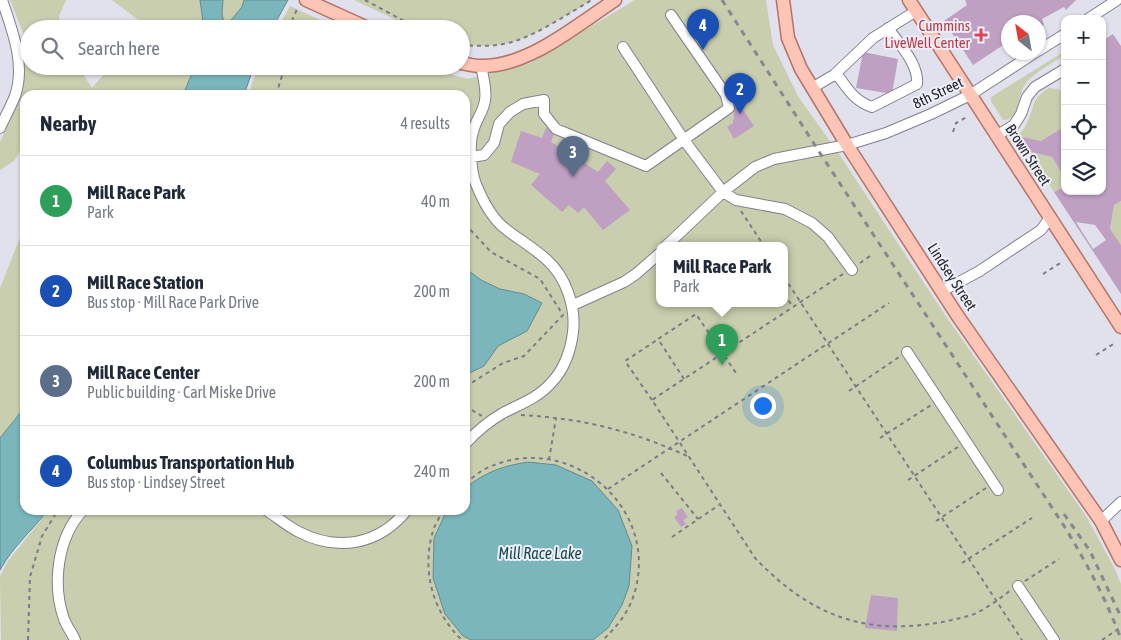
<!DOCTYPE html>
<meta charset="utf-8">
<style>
:root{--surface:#fff;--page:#f2f2f3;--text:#1f2937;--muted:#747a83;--line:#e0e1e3;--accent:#111827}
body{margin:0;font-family:"Asap Condensed",sans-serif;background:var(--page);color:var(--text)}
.controls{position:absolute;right:15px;top:15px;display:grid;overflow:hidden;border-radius:10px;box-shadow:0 1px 4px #0004}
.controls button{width:45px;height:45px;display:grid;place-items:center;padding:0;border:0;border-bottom:1px solid var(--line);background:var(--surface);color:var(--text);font:25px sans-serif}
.compass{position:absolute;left:1001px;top:15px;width:45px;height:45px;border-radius:50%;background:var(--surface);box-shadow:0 1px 4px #0004;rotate:329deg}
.you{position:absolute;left:762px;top:405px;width:18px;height:18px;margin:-12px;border:4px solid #fff;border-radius:50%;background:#1a73e8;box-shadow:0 0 0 8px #1a73e833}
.badge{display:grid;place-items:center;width:32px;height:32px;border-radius:50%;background:var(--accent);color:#fff;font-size:16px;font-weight:700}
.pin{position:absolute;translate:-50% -41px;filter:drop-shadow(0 1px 2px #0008)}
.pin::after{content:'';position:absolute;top:26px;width:18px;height:15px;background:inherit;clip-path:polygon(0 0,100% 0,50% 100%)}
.popup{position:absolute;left:656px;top:242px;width:132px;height:65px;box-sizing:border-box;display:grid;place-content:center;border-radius:10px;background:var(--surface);filter:drop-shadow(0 1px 4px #0005);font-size:16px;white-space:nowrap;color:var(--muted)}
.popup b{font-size:19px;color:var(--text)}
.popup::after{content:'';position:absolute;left:50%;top:100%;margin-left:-10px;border:10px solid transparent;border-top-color:var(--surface)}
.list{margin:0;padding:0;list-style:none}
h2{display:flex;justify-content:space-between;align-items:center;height:65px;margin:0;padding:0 20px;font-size:21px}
h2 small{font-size:16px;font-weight:400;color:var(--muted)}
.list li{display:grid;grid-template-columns:32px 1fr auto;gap:15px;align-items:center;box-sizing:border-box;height:90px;padding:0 20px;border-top:1px solid var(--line)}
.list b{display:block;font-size:19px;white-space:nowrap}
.list p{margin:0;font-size:16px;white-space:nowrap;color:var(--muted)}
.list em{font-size:16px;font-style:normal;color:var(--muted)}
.icon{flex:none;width:28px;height:28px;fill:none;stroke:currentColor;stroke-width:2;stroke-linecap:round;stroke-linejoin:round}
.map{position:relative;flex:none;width:1121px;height:640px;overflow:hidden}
.search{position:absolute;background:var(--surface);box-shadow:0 1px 4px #0004;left:20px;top:20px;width:450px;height:55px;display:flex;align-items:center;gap:12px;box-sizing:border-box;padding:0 18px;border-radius:28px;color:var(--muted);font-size:19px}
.panel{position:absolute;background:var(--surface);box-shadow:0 1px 4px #0004;left:20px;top:90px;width:450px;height:425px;border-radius:15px}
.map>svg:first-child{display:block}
</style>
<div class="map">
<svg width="1121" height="640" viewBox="0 0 1121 640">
<rect width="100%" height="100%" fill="#e1e1ed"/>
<!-- green -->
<path fill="#c8ceae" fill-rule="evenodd" d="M10,0h56l-7,16 2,13h-32v37h49l14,22 19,-22h84l-12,29h-158v48l-11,18 -14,9v-28l14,-30 13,-70z
M112,0h88l4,29h-62l3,-4z
M223,0h21l-2,7 -17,21 -3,-14z
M354,0h238c-25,14 -53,34 -80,42 -17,5 -34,4 -51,3v-16h-46z
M635,0h131l7,45 25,51 43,61 104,158 141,201 29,53 6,15v56h-1120l-1,-64 8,-15 41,-51h416v-415h-217l10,-29h164l46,13 62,-16zM660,246h124v58h-124z
M290,6l50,23h-63z
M1065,51v4c-12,8 -34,19 -41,31 -6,11 -4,34 -21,34l-12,-19v-4z
M1049,88l9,1 7,5v32l-24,15 -24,-5c4,-4 8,-8 10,-13 8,-16 4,-25 22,-35z
M1027,151l25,6 13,21v8l-11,6z
M1121,201v44l-11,-16 4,-24z
M25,225v182l-25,31v-150z"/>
<!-- water -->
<path fill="#7bb6bc" stroke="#628b90" d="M200,0h23l-1,14 3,13 17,-20 2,-7h44l-16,29h-68z
M195,66h59l-10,29h-61z
M465,268l16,12 19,9 24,5 18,9 -15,28 -29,15 -14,20 -19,9z
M25,407v103h23c-17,22 -34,35 -48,60v-132z
M528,462l28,3 36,16 26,29 14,36 -3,40 -7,19 -14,23 -15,12h-122l-8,-4 -18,-22 -12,-36 1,-40 13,-28h18v-22c21,-16 37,-22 63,-26z"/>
<!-- building -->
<path fill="#bfa0c3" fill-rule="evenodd" d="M965,0h111l-10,10 -2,-3 -22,12 2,6 -6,3v-6h-30v20l-35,23 -29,-44 23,-16z
M1113,34l8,12v155l-7,4 -4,24 11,16v49l-67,-102 11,-6v5h37v-150zM1076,222l19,3 11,15 -13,9z
M863,52l35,7 -6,35 -36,-6z
M738,102l16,24 -20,13 -7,-12 6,-4 2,-18z
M1065,126v52l-13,-21 -25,-6 -10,-15 24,5z
M546,128l9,3 -4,11 21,13 26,17 9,-11 9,8 -11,12 25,29 -27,20 -19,-23 -6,6 -9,-8 -7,7 -31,-27 9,-11 -29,-12 10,-31 21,7z
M682,508l6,9 -5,3 3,4 -5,3 -7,-10 4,-3 -2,-3z
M871,595l27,3 -1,33 -32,-3z"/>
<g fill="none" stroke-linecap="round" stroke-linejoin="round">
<defs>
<path id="minor" d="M1088,19l29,-19
M623,47l61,93 39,52 13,8 49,9 27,14 16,14 24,33
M1038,51l27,-17
M836,73c11,15 18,28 36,34l45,-23c2,-20 -18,-40 -29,-56
M812,88l22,-13 39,-37 43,-27
M0,128c5,-11 11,-22 15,-32 11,-32 -3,-66 -13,-96
M996,136l18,-11 7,-11 6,-17 8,-10 30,-18
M471,157l13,-2 10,-12 5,-19 11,-12 13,-8 21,-4v14l12,15 90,37 83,-58 -3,-13 -55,-80
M666,246l57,-54 32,-25 19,-8 73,-14 39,-12 45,-19 39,-19 66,-43
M942,291l36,-19 63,-42 8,-11
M573,305l51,-23 12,-8 24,-21
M907,352l91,138
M465,444c11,-12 24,-23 38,-31 17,-9 35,-15 48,-30 13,-13 20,-33 22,-51 3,-25 -7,-55 -26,-72 -14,-13 -31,-22 -45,-34 -12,-11 -20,-27 -26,-42 -5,-12 -7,-40 -3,-52 2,-11 11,-21 12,-32 2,-10 -2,-24 -4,-34
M266,510c11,7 21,16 33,22 39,20 80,13 108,-22
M1101,521l20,-19
M1018,586l36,54
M75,640c-3,-7 -8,-13 -11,-21 -12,-34 -7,-81 19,-109"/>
<path id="major" d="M306,0l64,29
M783,0l5,38 13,31 46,76 110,170 144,206 20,39
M909,0l212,327
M461,63c7,1 13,3 20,3 47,1 96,-41 134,-66"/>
</defs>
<!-- minor casing -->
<use href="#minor" stroke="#80808b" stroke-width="12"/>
<!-- major casing -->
<use href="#major" stroke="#b27567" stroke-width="15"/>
<!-- path -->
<path stroke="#7c7d84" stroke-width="2" stroke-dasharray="4 4" stroke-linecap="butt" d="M365,0l54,29
M291,29l2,-11 5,-11
M461,45c17,1 34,2 51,-3 27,-8 55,-28 80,-42
M276,95l9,-29
M953,132l3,-9 11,-6
M741,211l23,35
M465,224l26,28 49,27 23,36 -39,41 -21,7 -38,24
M860,263l10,-7
M843,274l-191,126 103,158c64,67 127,82 217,57 14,-6 27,-16 39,-25
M1043,274l19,-12
M784,277l238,363
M784,294l9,13
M1096,355l19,-12
M684,379l-26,-40 38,-25 40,59
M849,391l50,-34
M652,400l-27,-39 32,-21
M465,406l17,10
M521,415c59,3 113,16 166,41
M880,438l51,-33
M549,460l7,-42
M661,473l37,46
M908,480l50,-33
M465,483c6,-4 12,-9 18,-13 85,-44 183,40 149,130 -6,16 -17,28 -29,40
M608,489l281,-186
M443,510c-3,7 -8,14 -10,21 -12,39 0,82 29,109
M936,521l50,-33
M672,537l47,-32
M962,563l70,-45
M1025,581l34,-22
M28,640l2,-63 12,-41 16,-26
M1102,640l19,-13"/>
<!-- minor -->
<use href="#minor" stroke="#fff" stroke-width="10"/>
<!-- major -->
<use href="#major" stroke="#fec5b7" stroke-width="12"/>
<!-- rail -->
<path stroke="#878890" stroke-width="3" stroke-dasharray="6 6" stroke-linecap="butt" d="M722,0l96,150 248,379c22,37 40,70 55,110
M1064,514l26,37 31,66"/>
</g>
<!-- markers -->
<path fill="#e0444e" stroke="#eeeffa" stroke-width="2" d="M978.5 27.5h5v5h5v5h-5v5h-5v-5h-5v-5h5z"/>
<g text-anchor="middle" stroke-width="4" stroke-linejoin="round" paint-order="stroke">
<!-- health labels -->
<g font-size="15" fill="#be3a42" stroke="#eeeffa" text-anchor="end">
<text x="970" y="31">Cummins<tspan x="970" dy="17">LiveWell Center</tspan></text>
</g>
<!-- street labels -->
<g font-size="15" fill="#26272b" stroke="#eeeffa">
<text transform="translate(938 93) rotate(-26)" y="5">8th Street</text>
<text transform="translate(1028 155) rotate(57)" y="5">Brown Street</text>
<text transform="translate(952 277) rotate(57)" y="5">Lindsey Street</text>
</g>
<!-- water labels -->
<g font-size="16" font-style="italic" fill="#14494e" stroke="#eeeffa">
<text x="540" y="559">Mill Race Lake</text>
</g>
</g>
</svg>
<div class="controls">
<button>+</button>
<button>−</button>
<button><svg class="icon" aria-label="locate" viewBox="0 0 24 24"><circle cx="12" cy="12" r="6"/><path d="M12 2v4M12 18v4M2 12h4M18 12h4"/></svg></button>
<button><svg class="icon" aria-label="layers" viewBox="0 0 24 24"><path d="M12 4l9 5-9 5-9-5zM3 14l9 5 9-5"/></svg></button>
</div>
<svg class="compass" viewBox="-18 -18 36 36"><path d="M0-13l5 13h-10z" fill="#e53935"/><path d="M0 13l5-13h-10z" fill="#747a83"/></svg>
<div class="you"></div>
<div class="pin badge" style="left:722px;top:365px;background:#2e9e5b">1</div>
<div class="popup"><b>Mill Race Park</b>Park</div>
<div class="pin badge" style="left:740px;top:114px;background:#1a4fb4">2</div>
<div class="pin badge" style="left:573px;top:177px;background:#5c6f8a">3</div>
<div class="pin badge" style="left:703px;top:50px;background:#1a4fb4">4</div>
<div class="search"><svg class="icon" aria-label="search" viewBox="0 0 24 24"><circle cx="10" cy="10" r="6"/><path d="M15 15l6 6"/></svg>Search here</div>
<section class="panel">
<h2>Nearby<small>4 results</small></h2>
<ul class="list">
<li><span class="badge" style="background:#2e9e5b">1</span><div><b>Mill Race Park</b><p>Park</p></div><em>40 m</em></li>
<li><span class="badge" style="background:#1a4fb4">2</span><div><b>Mill Race Station</b><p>Bus stop · Mill Race Park Drive</p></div><em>200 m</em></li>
<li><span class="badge" style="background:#5c6f8a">3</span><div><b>Mill Race Center</b><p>Public building · Carl Miske Drive</p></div><em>200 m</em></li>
<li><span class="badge" style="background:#1a4fb4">4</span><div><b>Columbus Transportation Hub</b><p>Bus stop · Lindsey Street</p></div><em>240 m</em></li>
</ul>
</section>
</div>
